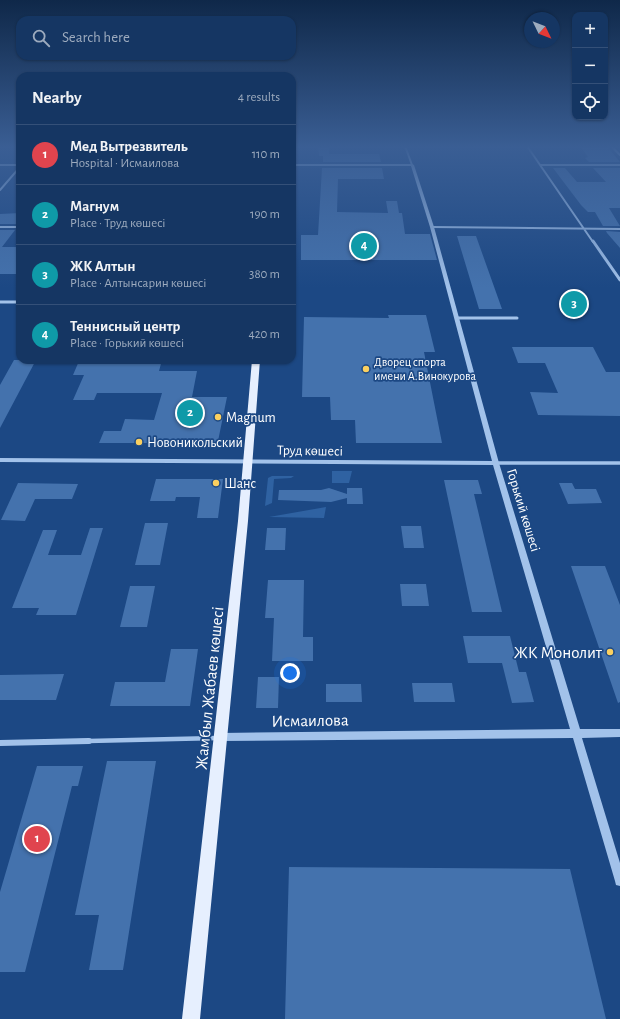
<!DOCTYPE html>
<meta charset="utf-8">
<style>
:root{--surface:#153663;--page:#22416c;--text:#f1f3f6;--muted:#9dabbe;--line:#345078;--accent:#fbd060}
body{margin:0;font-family:"Alegreya Sans",sans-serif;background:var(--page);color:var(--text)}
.controls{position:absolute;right:12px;top:12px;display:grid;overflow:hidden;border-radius:8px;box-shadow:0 1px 3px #0004}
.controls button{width:36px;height:36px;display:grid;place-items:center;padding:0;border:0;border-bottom:1px solid var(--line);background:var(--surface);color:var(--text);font:20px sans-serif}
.compass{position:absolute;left:524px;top:12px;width:36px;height:36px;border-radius:50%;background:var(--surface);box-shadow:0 1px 3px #0004;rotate:133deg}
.you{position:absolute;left:290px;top:673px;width:14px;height:14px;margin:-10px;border:3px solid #fff;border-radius:50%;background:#1a73e8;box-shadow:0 0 0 6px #1a73e833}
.badge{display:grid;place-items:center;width:26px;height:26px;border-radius:50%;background:var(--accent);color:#fff;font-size:13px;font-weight:700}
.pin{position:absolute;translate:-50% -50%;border:2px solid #fff;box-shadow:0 1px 4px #0006}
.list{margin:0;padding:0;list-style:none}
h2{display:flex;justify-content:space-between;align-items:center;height:52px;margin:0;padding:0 16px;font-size:17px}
h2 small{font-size:13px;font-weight:400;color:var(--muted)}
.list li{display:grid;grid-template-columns:26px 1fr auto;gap:12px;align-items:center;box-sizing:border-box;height:60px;padding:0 16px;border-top:1px solid var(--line)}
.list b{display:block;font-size:15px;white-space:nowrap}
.list p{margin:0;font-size:13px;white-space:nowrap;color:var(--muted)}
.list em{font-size:13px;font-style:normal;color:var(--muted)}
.icon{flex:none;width:22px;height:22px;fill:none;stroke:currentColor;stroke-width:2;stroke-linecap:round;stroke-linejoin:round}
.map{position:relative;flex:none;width:620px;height:1019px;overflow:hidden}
.search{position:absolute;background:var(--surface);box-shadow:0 1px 3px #0004;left:16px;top:16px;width:280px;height:44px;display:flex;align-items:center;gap:10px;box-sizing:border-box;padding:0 14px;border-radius:12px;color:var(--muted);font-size:15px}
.panel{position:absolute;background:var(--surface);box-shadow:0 1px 3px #0004;left:16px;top:72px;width:280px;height:292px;border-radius:12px}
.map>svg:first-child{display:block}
</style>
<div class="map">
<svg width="620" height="1019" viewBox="0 0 620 1019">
<rect width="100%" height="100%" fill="#1c4884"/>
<!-- green -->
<path fill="#2f62a2" d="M332,471h20l-3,12h-17z
M272,476h22l-3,2 -17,1 -2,24 -7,3 3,-28z
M326,507l-2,11 -55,-1z"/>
<!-- building -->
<path fill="#4472ad" d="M318,146h11v8h50l2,8h-58v-6h-4z
M580,146h27l13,16h-31l-4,-4 3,-1z
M322,168h60l2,11h-46l-1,33 51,1 -2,-12h11l2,12h3l3,21h25l7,26h-136v-25h17z
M553,168h12l12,14h29l-13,-14h27v40h-11l11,18h-17l-8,-14h-7l-7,-7z
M20,213v11h-20v-10z
M0,230h15l-13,17h18v27h-20z
M606,231l14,1v16l-13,-15z
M457,236h19l26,73h-23z
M388,315h38l9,37h-11l18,91h-86l-1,-23h-24l-1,-23h-28l2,-80 85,1z
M512,347h81l13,25h14v44l-82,-1 -8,-23 28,1 -13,-30h-27z
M14,360h22l-36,68v-43z
M121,360h41l-3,11h38l-5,26h35l-10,49h-38v-3h-80l5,-12h17l4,-12 29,1 8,-27h-65l-3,7h-21l11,-25h-11l6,-14 41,1z
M156,479h67l-5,39h-21l3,-21h-24l-1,4h-25z
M444,480h34l4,14h-8l28,118h-30z
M18,483l60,1 -6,15h-37l-10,22 -24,-1z
M559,483h13l3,6h21l6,14 -34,1z
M329,488l18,6v-6h15l1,16h-16v-6l-16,4 -53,-2 1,-10h42z
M145,523h23l-8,42h-25z
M401,526h20l3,22h-20z
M90,528h13l-27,87h-40l3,-7h-27l31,-78h14l-9,25h33z
M267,528h19l-1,22h-20z
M571,566h34l15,39v97l-2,1z
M268,580h36l-1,57h10v24h-41l2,-43h-9z
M400,584h26l3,22h-27z
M130,586h25l-8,41h-27z
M463,636h47l9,36h7l8,30 -22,1 -10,-40h-34z
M171,649h27l-8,57h-80l5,-24h50z
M64,674l-8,26h-56v-25z
M258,677h21l-1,31h-22z
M412,683h40l3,19h-41z
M326,684h35l1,18h-36z
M107,761h49l-33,209h-34l10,-55h-24z
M37,766h46l-5,20h-6l-47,186h-25v-80z
M289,867l281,2 36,150h-321z"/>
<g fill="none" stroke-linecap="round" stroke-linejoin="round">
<!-- minor-far4 -->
<path stroke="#a2c2ea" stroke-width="2" d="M405,146l7,19
M527,146l66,96
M611,146l9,9
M0,165h20
M540,165h80
M0,190l20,-23
M0,227h20
M432,227l188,2"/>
<!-- minor-far3 -->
<path stroke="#a2c2ea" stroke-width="3" d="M593,241l27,39
M0,302h20
M457,318h60"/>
<!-- minor-far2 -->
<path stroke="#a2c2ea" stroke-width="3.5" d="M496,463h124"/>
<!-- minor-far1 -->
<path stroke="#a2c2ea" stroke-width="4.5" d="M45,742l173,-4"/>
<!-- minor -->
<path stroke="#a2c2ea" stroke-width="6" d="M0,743l89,-2"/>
<!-- tertiary -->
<path fill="#a2c2ea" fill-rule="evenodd" d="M292,164h120l2,1 20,62 65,236 81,266h40v8l-38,1 38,125v23l-4,-1 -1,-4 -42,-143 -352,3 -3,-1 -2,-3 2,-3 3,-1 349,-4 -77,-264 -493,-3v-4l492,3 -62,-234 -19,-61h-119z"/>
<!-- primary -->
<path fill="#e6effe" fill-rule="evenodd" d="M252,360h8l-12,161 -48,498h-18l56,-498z"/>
</g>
<!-- sky -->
<linearGradient id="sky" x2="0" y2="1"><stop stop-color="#0f2849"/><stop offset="0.51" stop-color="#3a5e94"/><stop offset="1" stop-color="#3a5e94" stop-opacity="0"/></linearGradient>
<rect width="620" height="288" fill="url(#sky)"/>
<!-- markers -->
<g fill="#fbd060" stroke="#1c4884" stroke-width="1.5">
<circle cx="366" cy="369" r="4"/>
<circle cx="218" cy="417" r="4"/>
<circle cx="139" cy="442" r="4"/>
<circle cx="216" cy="483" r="4"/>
<circle cx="610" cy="652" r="4"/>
</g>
<g text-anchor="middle" stroke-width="3.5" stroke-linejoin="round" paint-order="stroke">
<!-- far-poi labels -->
<g font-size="12" fill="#fff" stroke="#1c4884" text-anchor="start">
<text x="374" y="366">Дворец спорта<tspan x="374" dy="14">имени А.Винокурова</tspan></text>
</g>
<!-- poi labels -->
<g font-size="14" fill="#fff" stroke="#1c4884" text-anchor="start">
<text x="226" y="422">Magnum</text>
<text x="147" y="447">Новоникольский</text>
<text x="224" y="488">Шанс</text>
</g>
<!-- street labels -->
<g font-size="14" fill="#fff" stroke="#1c4884">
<text transform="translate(310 450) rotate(1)" y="5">Труд көшесі</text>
<text transform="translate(524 510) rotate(73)" y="5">Горький көшесі</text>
</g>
<!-- near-poi labels -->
<g font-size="17" fill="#fff" stroke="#1c4884" text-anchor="end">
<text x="602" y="658">ЖК Монолит</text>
</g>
<!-- near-street labels -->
<g font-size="17" fill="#fff" stroke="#1c4884">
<text transform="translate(209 688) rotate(-84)" y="6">Жамбыл Жабаев көшесі</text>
<text transform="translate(310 720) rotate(-1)" y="6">Исмаилова</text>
</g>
</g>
</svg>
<div class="controls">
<button>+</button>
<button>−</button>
<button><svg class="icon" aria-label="locate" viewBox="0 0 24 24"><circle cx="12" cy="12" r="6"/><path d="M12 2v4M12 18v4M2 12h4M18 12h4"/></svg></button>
</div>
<svg class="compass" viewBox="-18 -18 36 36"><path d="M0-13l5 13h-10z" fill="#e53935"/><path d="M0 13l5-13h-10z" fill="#9dabbe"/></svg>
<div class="you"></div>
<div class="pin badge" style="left:37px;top:839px;background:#e0444e">1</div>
<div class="pin badge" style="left:190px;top:413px;background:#0f9aa8">2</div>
<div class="pin badge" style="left:574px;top:304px;background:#0f9aa8">3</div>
<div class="pin badge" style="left:364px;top:246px;background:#0f9aa8">4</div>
<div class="search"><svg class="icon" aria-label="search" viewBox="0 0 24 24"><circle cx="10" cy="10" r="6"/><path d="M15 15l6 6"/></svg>Search here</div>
<section class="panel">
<h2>Nearby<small>4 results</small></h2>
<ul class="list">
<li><span class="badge" style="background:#e0444e">1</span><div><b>Мед Вытрезвитель</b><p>Hospital · Исмаилова</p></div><em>110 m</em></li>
<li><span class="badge" style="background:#0f9aa8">2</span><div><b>Магнум</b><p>Place · Труд көшесі</p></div><em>190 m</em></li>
<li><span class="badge" style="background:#0f9aa8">3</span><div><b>ЖК Алтын</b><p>Place · Алтынсарин көшесі</p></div><em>380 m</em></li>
<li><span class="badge" style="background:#0f9aa8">4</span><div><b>Теннисный центр</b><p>Place · Горький көшесі</p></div><em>420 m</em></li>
</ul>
</section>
</div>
